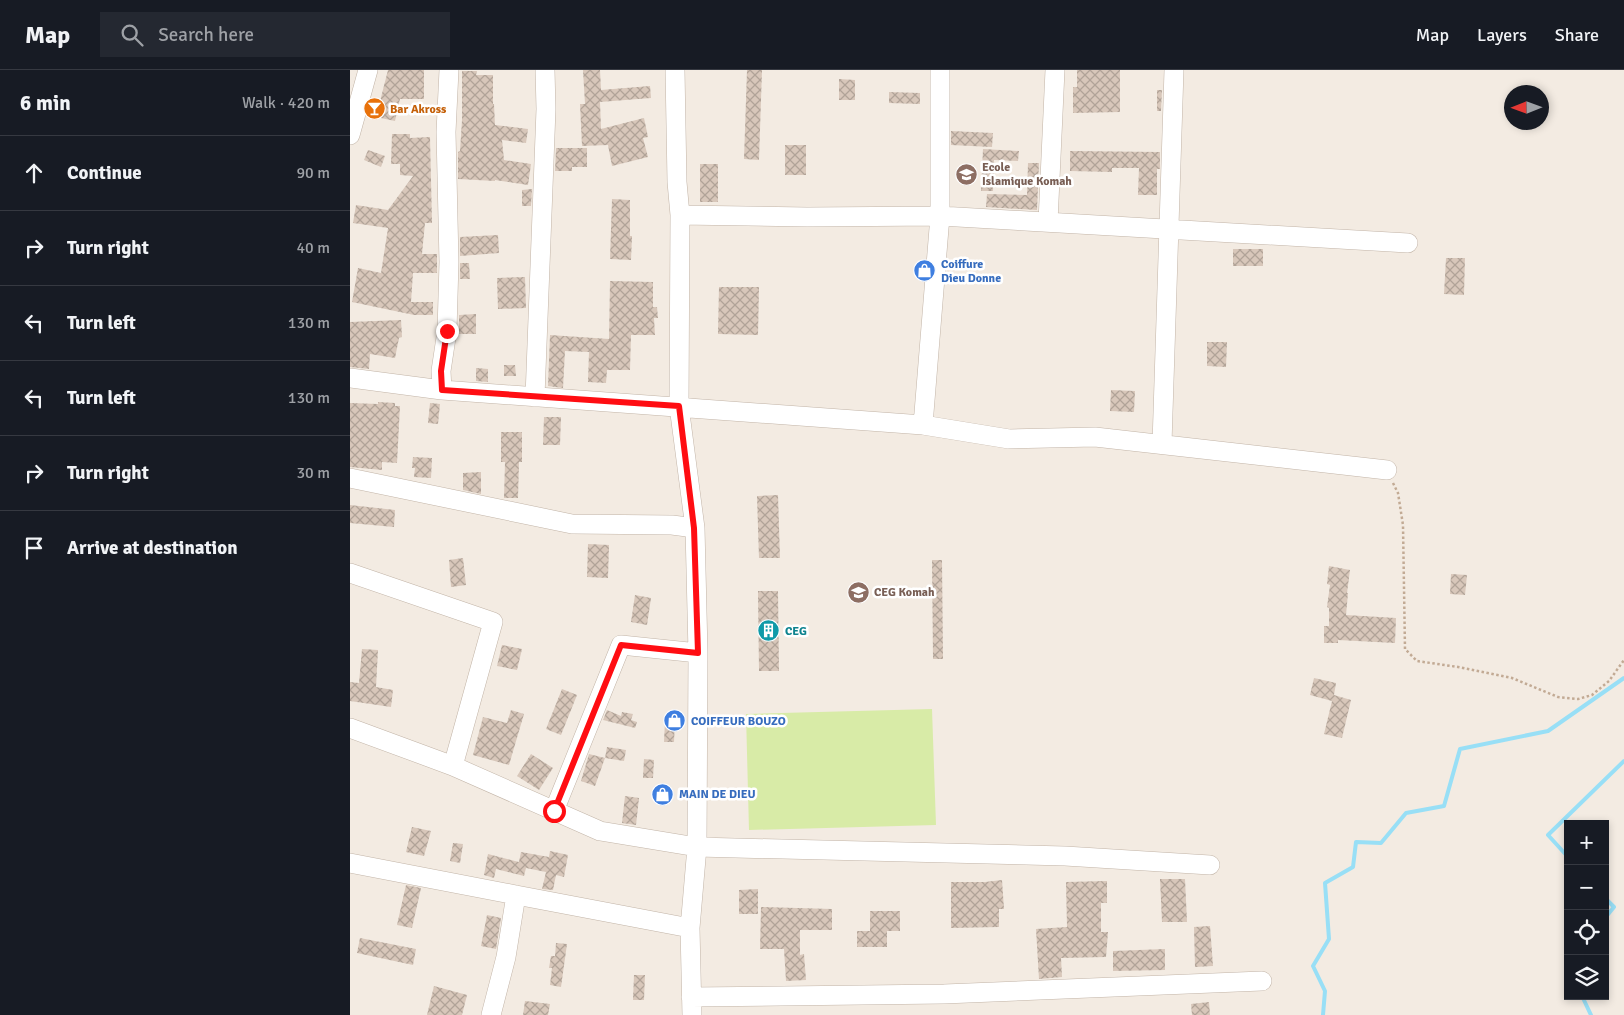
<!DOCTYPE html>
<meta charset="utf-8">
<style>
:root{--surface:#171b24;--page:#242831;--text:#f1f3f6;--muted:#9ea1a6;--line:#363941}
body{margin:0;font-family:Signika,sans-serif;background:var(--page);color:var(--text)}
.controls{position:absolute;right:15px;bottom:15px;display:grid;overflow:hidden;border-radius:0px;box-shadow:0 2px 8px #0003}
.controls button{width:45px;height:45px;display:grid;place-items:center;padding:0;border:0;border-bottom:1px solid var(--line);background:var(--surface);color:var(--text);font:25px sans-serif}
.compass{position:absolute;left:1154px;top:15px;width:45px;height:45px;border-radius:50%;background:var(--surface);box-shadow:0 2px 8px #0003;rotate:269deg}
.stop{position:absolute;width:15px;height:15px;margin:-11px;border:4px solid #ff0d12;border-radius:50%;background:#fff}
.stop.end{background:#ff0d12;border-color:#fff;box-shadow:0 1px 5px #0008}
.list{margin:0;padding:0;list-style:none}
h2{display:flex;justify-content:space-between;align-items:center;height:65px;margin:0;padding:0 20px;font-size:21px}
h2 small{font-size:16px;font-weight:400;color:var(--muted)}
.list li{display:grid;grid-template-columns:32px 1fr auto;gap:15px;align-items:center;box-sizing:border-box;height:75px;padding:0 20px;border-top:1px solid var(--line)}
.list b{display:block;font-size:19px;white-space:nowrap}
.list em{font-size:16px;font-style:normal;color:var(--muted)}
.icon{flex:none;width:28px;height:28px;fill:none;stroke:currentColor;stroke-width:2;stroke-linecap:round;stroke-linejoin:round}
.map{position:relative;flex:none;width:1274px;height:945px;overflow:hidden}
header{display:flex;align-items:center;gap:30px;box-sizing:border-box;height:70px;padding:0 25px;background:var(--surface);border-bottom:1px solid var(--line)}
header strong{font-size:24px}
nav{display:flex;gap:28px;margin-inline-start:auto;font-size:18px}
.search{width:350px;height:45px;background:var(--page);display:flex;align-items:center;gap:12px;box-sizing:border-box;padding:0 18px;border-radius:0px;color:var(--muted);font-size:19px}
main{display:flex}
aside{flex:1;background:var(--surface)}
.map>svg:first-child{display:block}
</style>
<header>
<strong>Map</strong>
<div class="search"><svg class="icon" aria-label="search" viewBox="0 0 24 24"><circle cx="10" cy="10" r="6"/><path d="M15 15l6 6"/></svg>Search here</div>
<nav><a>Map</a><a>Layers</a><a>Share</a></nav>
</header>
<main>
<aside>
<h2>6 min<small>Walk · 420 m</small></h2>
<ul class="list">
<li><svg class="icon" aria-label="ahead" viewBox="0 0 24 24"><path d="M12 20V5M6 11l6-6 6 6"/></svg><div><b>Continue</b></div><em>90 m</em></li>
<li><svg class="icon" aria-label="right" viewBox="0 0 24 24"><path d="M7 20v-9h11M14 6l5 5-5 5"/></svg><div><b>Turn right</b></div><em>40 m</em></li>
<li><svg class="icon" aria-label="left" viewBox="0 0 24 24"><path d="M17 20v-9H6M10 6l-5 5 5 5"/></svg><div><b>Turn left</b></div><em>130 m</em></li>
<li><svg class="icon" aria-label="left" viewBox="0 0 24 24"><path d="M17 20v-9H6M10 6l-5 5 5 5"/></svg><div><b>Turn left</b></div><em>130 m</em></li>
<li><svg class="icon" aria-label="right" viewBox="0 0 24 24"><path d="M7 20v-9h11M14 6l5 5-5 5"/></svg><div><b>Turn right</b></div><em>30 m</em></li>
<li><svg class="icon" aria-label="arrive" viewBox="0 0 24 24"><path d="M6 21V4h12l-3 4 3 4H6"/></svg><div><b>Arrive at destination</b></div></li>
</ul>
</aside>
<div class="map">
<svg width="1274" height="945" viewBox="0 0 1274 945">
<defs>
<pattern id="building-cross-hatch" width="8" height="8" patternUnits="userSpaceOnUse" patternTransform="scale(1.25)"><rect width="8" height="8" fill="#d8c7ba"/><path d="M0 0l8 8M0 8l8-8" fill="none" stroke="#b1a398"/></pattern>
</defs>
<rect width="100%" height="100%" fill="#f3ebe2"/>
<!-- garden -->
<path fill="#d8eba7" d="M582,639l4,116 -187,5 -3,-116z"/>
<g fill="none" stroke-linecap="round" stroke-linejoin="round">
<!-- stream -->
<path stroke="#98dff6" stroke-width="4" d="M1218,787l-20,-22 76,-74
M1255,828l9,9 -9,11
M1218,895v4
M1232,926l9,19
M973,945l2,-24 -12,-25 16,-27 -4,-56 28,-16 3,-25 25,1 25,-30 38,-7 16,-57 88,-18 76,-53"/>
</g>
<!-- building -->
<path fill="url(#building-cross-hatch)" d="M38,0h36v29h-24l-5,22 -19,-4z
M233,0h17l1,20 49,-4 1,12 -51,4 1,27 43,-11 4,19 -5,1 5,19 -36,9 -4,-21 -26,1 -2,-42h5z
M397,0h15l-3,90 -15,-1z
M727,0h43v42l-47,1v-26h4z
M112,1h15l-1,4h17v29h1l1,21 33,4 -2,14 -24,-3 2,20 27,4 -3,21 -33,-5v1l-37,-2v-27l2,-1 2,-31z
M489,9l16,1v20h-16z
M807,20h5l-1,21h-4z
M539,22l31,1v11l-31,-1z
M601,61l42,2 -1,14 -41,-2z
M42,64h18v4l20,-1 2,86h-7l-3,31h15v19h-24l-2,29h22v13h-19l-62,-13 6,-34 23,5 7,-45 -35,-5 3,-18 32,5 25,-34 -13,-1v-11h-9z
M435,75h21v30h-21z
M206,78h31v19h-15v4h-17z
M633,79l36,2 -1,10 -24,-1 -1,31h-12z
M18,80l17,6 -4,11 -17,-7z
M720,81l90,1v17h-3v26h-19l1,-27h-27v4l-42,-1z
M678,93h11l-2,47 -51,-3 1,-13 40,1z
M350,94h18v38h-18z
M182,119l-1,17h-9v-16z
M262,129l18,1v36h2l-1,24 -21,-1z
M148,165l1,18 -39,3v-19z
M883,179h30v17h-30z
M1096,188h19l-1,37 -20,-1z
M110,193h9l1,16h-10z
M175,207l1,31 -28,1 -1,-31z
M260,211l43,1v25h4l1,11h-4l1,17h-24l-1,35h-23l-1,13 -18,-1 1,-30 -24,-1 -2,37 -15,-2 2,-51 59,4z
M369,217h40l-1,48 -40,-1z
M126,244v20h-17v-19z
M51,250l1,17 -3,1 -4,20 -25,-4 -1,15 -19,-2v-45z
M857,272h20l-1,25 -19,-1z
M154,295h11l1,11h-12z
M126,298l12,1v13l-12,-1z
M761,320l24,1 -1,21 -24,-1z
M28,332l17,1v3h5l-3,57 -15,-1v8l-32,-3v-64l28,1z
M80,333l10,1 -2,20 -10,-1z
M194,347h17l-1,28h-17z
M151,362h21v30h-3l-1,36h-14l1,-36h-4z
M63,387l19,1 -1,20 -17,-1 1,-9h-3z
M131,402v22l-18,-4v-17z
M428,425l2,63h-21l-2,-62z
M0,435l45,5 -1,17 -44,-4z
M238,474l21,1 -1,33 -21,-1z
M113,488l3,27 -15,2 -2,-27z
M582,490h10l1,99h-10z
M979,496l21,4 -3,23h1l-2,22 50,3 -1,25 -57,-3v3h-14v-17h5v-18l-2,-1 3,-22 -3,-1z
M1101,504l16,1 -2,20 -15,-1z
M408,521h20l1,80h-20z
M285,525l16,3 -4,27 -16,-3z
M152,575l20,4 -5,21 -20,-4z
M12,579l16,1 -2,37 17,3 -2,17 -41,-6v-19l9,1z
M964,608l22,5 -2,12 17,5 -9,38 -18,-4 8,-33 -22,-6z
M212,619l15,6 -16,40 -15,-6z
M161,640l13,4 -15,51 -36,-10 10,-38 24,6z
M257,640l14,6 1,-4 11,2 -2,6 6,2 -2,6 -32,-8z
M315,651h10l-1,21h-10z
M257,677l19,3 -2,11 -19,-3z
M181,684l22,14 -14,22 -22,-14z
M239,684l16,4 -10,28 -14,-5z
M294,689l10,1 -1,18h-10z
M275,726l14,2 -3,27 -14,-2z
M62,757l19,4 -7,25 -18,-4z
M103,773l10,1 -3,19 -10,-2z
M200,781l18,4 -4,22 -8,-2 -3,15 -11,-1 4,-17 -20,-4 -2,8 -28,-7 -2,9 -10,-3 4,-21 31,8 2,-10 28,5z
M810,809h25l2,43h-25z
M652,810l2,29h-5v18l-48,1v-46h34z
M757,811v22h-6v29h7l-2,25 -45,1 1,19 -23,2 -3,-50 31,-2 -1,-45z
M56,815l15,3 -9,40 -15,-3z
M408,819v25h-19v-24z
M411,837l71,2v21h-32v25l4,-1 2,26 -20,1 -2,-32h-24z
M520,841h30v20h-13v16h-30v-16h13z
M137,845l14,3 -5,31 -15,-3z
M860,856l3,40 -18,1 -1,-40z
M10,868l56,11 -3,16 -56,-12z
M206,873l11,1 -6,43 -11,-2 2,-17h-3l2,-12h4z
M815,879v21l-52,1v-20z
M284,905h11l-1,25h-11z
M84,916l33,9 -5,20h-35z
M175,931l25,3 -2,11h-25z
M859,932l1,13h-18l-1,-11z"/>
<g fill="none" stroke-linecap="round" stroke-linejoin="round">
<defs>
<path id="minor" d="M325,0l2,112 3,33 -1,191 16,122 3,125 -1,194 -7,81 2,87
M0,65l18,-65
M330,145l127,2 133,-1 468,27
M698,152l7,-152
M0,308l92,12 481,35 86,14 86,-2 292,33
M92,320l-1,-19 6,-40 2,-69 -3,-130 3,-62
M185,327l11,-288 -1,-39
M573,355l17,-209v-146
M812,374l12,-374
M0,408l222,46 100,1 23,3
M0,503l143,49 -40,144
M0,658l103,38 147,65 97,16 368,9 145,9
M204,741l67,-166 77,8
M0,793l166,32
M341,927l253,-3 318,-13
M141,945l15,-58 10,-62 174,33"/>
</defs>
<!-- minor casing -->
<use href="#minor" stroke="#c2b4a7" stroke-width="20"/>
<!-- path -->
<path stroke="#c2aa94" stroke-width="2.5" stroke-dasharray="2.5 2.5" stroke-linecap="butt" d="M1043,413l5,10 5,32 2,124 12,12 41,6 54,11 46,19 20,2 14,-4 17,-14 15,-21"/>
<!-- minor -->
<use href="#minor" stroke="#fff" stroke-width="19"/>
</g>
<g fill="none" stroke-linecap="round" stroke-linejoin="round">
<!-- route -->
<path stroke="#ff0d12" stroke-width="6" d="M97,261l-6,40 1,19 237,16 15,122 4,125 -77,-8 -67,166"/>
</g>
<!-- icons -->
<defs>
<symbol id="bar-disc" viewBox="-11 -11 22 22"><circle r="9.5" fill="#e8710a" stroke="#fff"/><path d="M-6-5H6L.8 .8V4.5H3.5V6h-7V4.5H-.8V.8Z" fill="#fff"/></symbol>
<symbol id="school-disc" viewBox="-11 -11 22 22"><circle r="9.5" fill="#8d6e63" stroke="#fff"/><path d="M0-5L7-2L0 1L-7-2ZM-4 1L0 2.5L4 1V4Q0 6-4 4Z" fill="#fff"/></symbol>
<symbol id="shop-disc" viewBox="-11 -11 22 22"><circle r="9.5" fill="#3f7fe0" stroke="#fff"/><path d="M-5-2.5h2.3a2.7 3.5 0 0 1 5.4 0H5L5.5 6h-11ZM-1.5-2.5h3a1.5 2.3 0 0 0-3 0Z" fill="#fff"/></symbol>
<symbol id="building-disc" viewBox="-11 -11 22 22"><circle r="9.5" fill="#0f9aa8" stroke="#fff"/><path d="M-4-6H4V6H1V3H-1V6H-4ZM-2.5-4.3h1.7v1.8h-1.7ZM.8-4.3h1.7v1.8H.8ZM-2.5-1h1.7V.8h-1.7ZM.8-1h1.7V.8H.8Z" fill="#fff"/></symbol>
</defs>
<g fill-rule="evenodd">
<use href="#bar-disc" x="12" y="26" width="25" height="25"/>
<use href="#school-disc" x="604" y="92" width="25" height="25"/>
<use href="#shop-disc" x="562" y="188" width="25" height="25"/>
<use href="#school-disc" x="496" y="510" width="25" height="25"/>
<use href="#building-disc" x="406" y="548" width="25" height="25"/>
<use href="#shop-disc" x="312" y="638" width="25" height="25"/>
<use href="#shop-disc" x="300" y="712" width="25" height="25"/>
</g>
<g text-anchor="middle" stroke-width="5" stroke-linejoin="round" paint-order="stroke">
<!-- food labels -->
<g font-size="12" font-weight="bold" fill="#c56008" stroke="#fff" text-anchor="start">
<text x="40" y="43">Bar Akross</text>
</g>
<!-- education labels -->
<g font-size="12" font-weight="bold" fill="#785e54" stroke="#fff" text-anchor="start">
<text x="632" y="101">Ecole<tspan x="632" dy="14">Islamique Komah</tspan></text>
<text x="524" y="526">CEG Komah</text>
</g>
<!-- shop labels -->
<g font-size="12" font-weight="bold" fill="#366cbe" stroke="#fff" text-anchor="start">
<text x="591" y="198">Coiffure<tspan x="591" dy="14">Dieu Donne</tspan></text>
<text x="341" y="655">COIFFEUR BOUZO</text>
<text x="329" y="728">MAIN DE DIEU</text>
</g>
<!-- culture labels -->
<g font-size="12" font-weight="bold" fill="#0d838f" stroke="#fff" text-anchor="start">
<text x="435" y="565">CEG</text>
</g>
</g>
</svg>
<div class="controls">
<button>+</button>
<button>−</button>
<button><svg class="icon" aria-label="locate" viewBox="0 0 24 24"><circle cx="12" cy="12" r="6"/><path d="M12 2v4M12 18v4M2 12h4M18 12h4"/></svg></button>
<button><svg class="icon" aria-label="layers" viewBox="0 0 24 24"><path d="M12 4l9 5-9 5-9-5zM3 14l9 5 9-5"/></svg></button>
</div>
<svg class="compass" viewBox="-18 -18 36 36"><path d="M0-13l5 13h-10z" fill="#e53935"/><path d="M0 13l5-13h-10z" fill="#9ea1a6"/></svg>
<div class="stop" style="left:204px;top:741px"></div>
<div class="stop end" style="left:97px;top:261px"></div>
</div>
</main>
